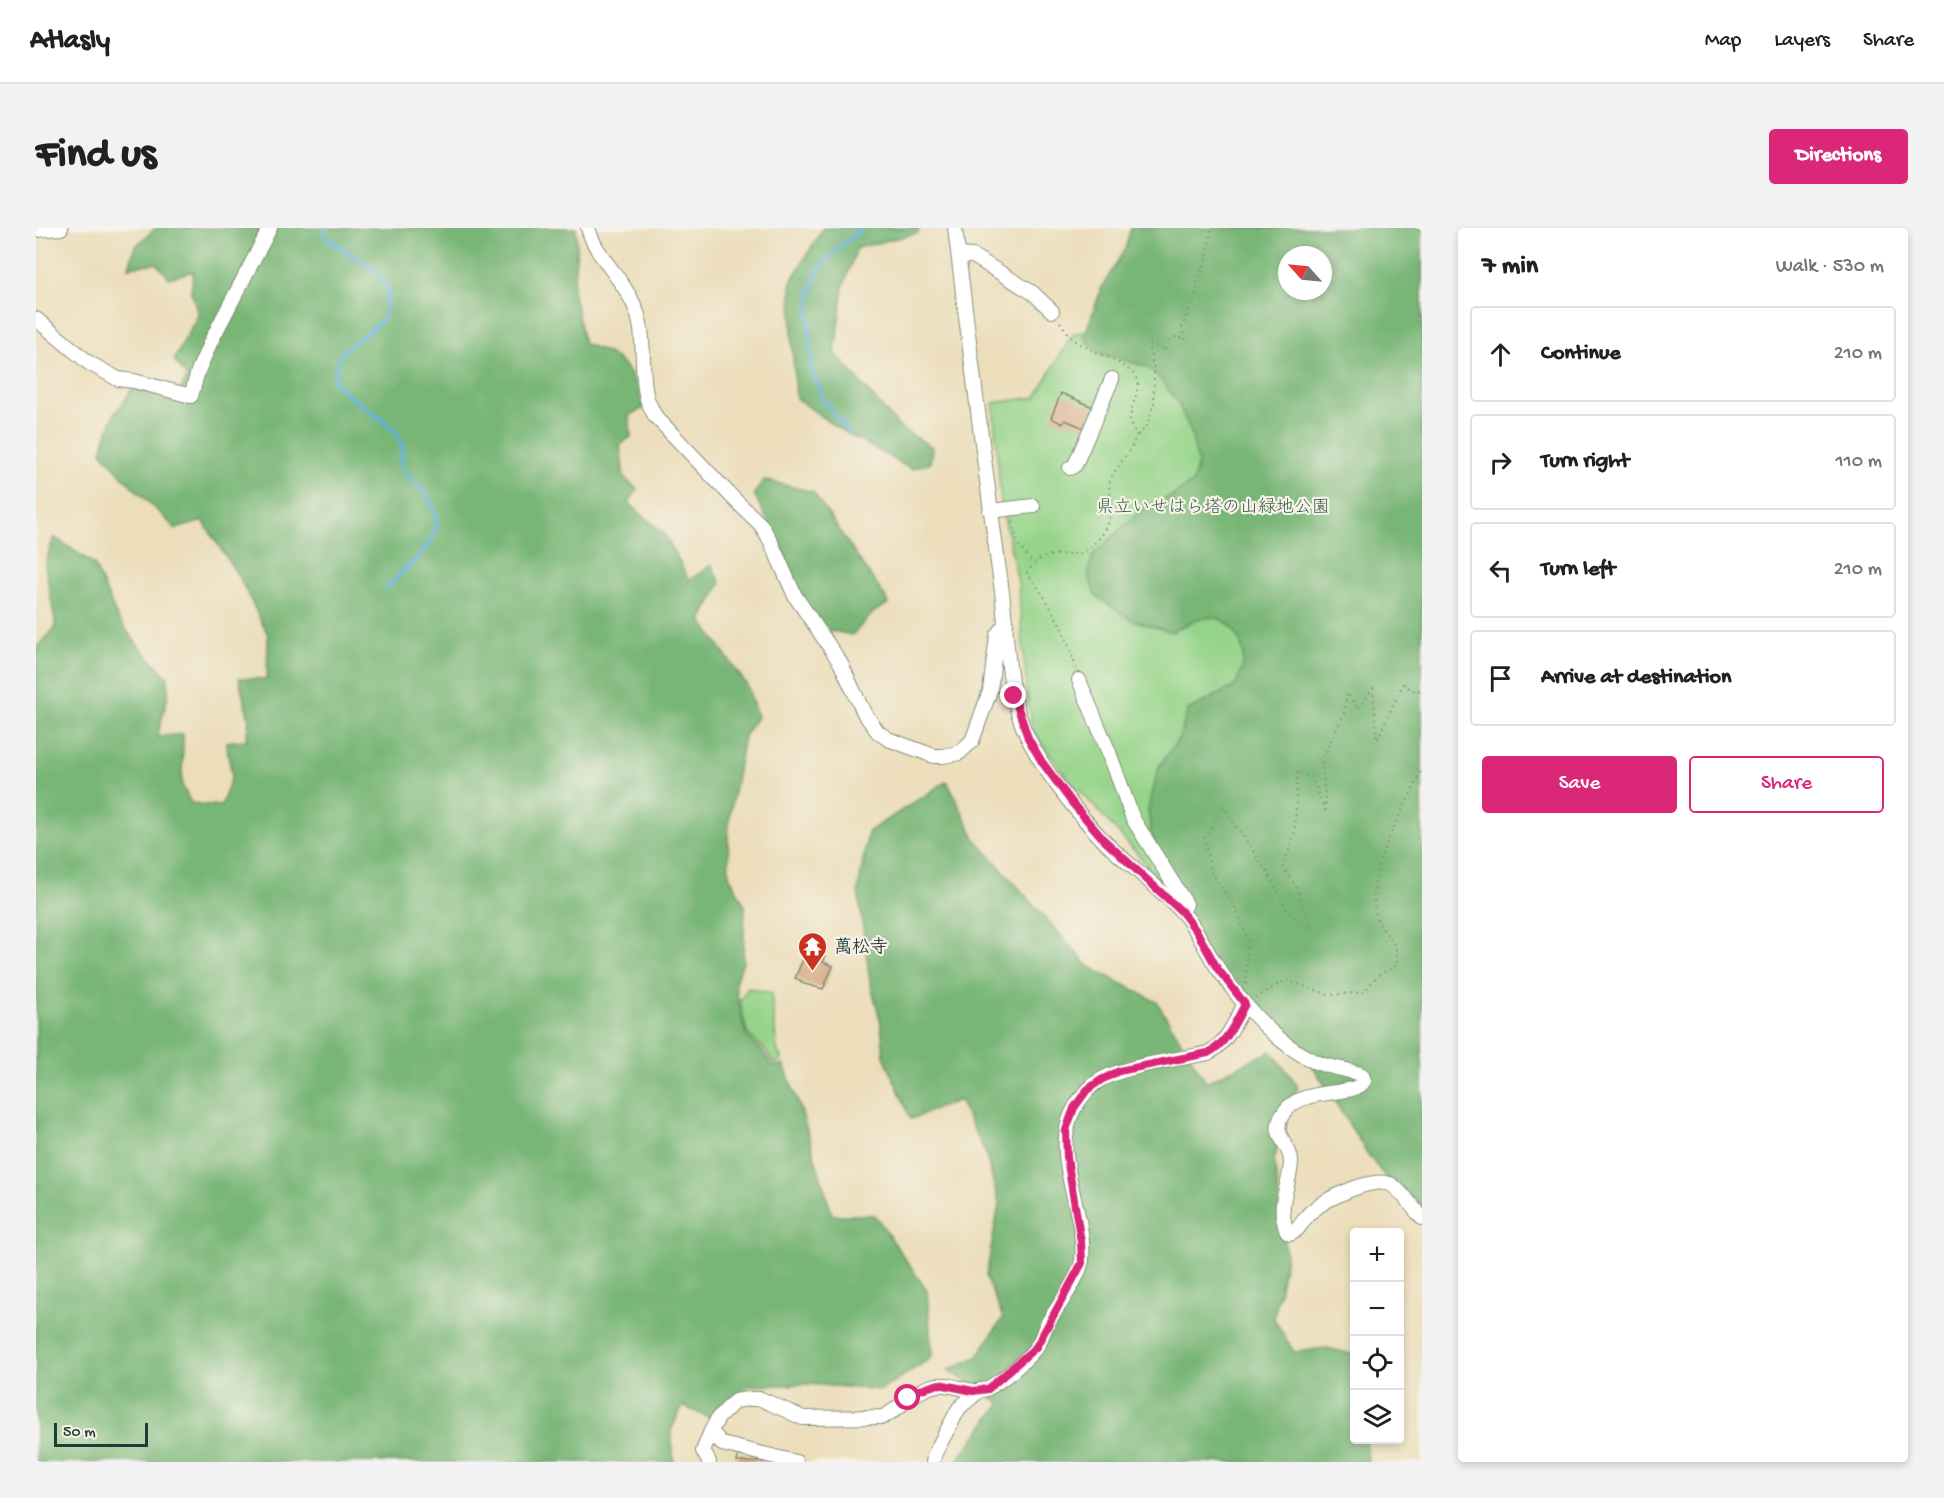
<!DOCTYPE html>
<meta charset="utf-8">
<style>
:root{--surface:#fff;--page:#f2f2f2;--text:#202124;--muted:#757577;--line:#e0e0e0;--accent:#db2777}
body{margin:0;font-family:"Gochi Hand","Klee One",sans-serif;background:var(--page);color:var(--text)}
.controls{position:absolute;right:18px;bottom:18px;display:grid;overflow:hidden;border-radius:6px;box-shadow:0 3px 9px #0003}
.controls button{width:54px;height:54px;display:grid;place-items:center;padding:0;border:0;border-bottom:2px solid var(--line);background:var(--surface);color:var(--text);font:30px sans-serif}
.compass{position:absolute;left:1242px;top:18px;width:54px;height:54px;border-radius:50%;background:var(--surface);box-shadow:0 3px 9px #0003;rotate:297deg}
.scale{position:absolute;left:18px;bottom:15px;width:94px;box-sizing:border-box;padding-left:6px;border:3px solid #1f3d34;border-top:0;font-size:16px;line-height:21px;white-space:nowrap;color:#1f3d34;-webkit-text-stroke:4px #f7f3e8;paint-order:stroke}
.stop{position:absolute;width:18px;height:18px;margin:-14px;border:4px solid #db2777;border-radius:50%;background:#fff}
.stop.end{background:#db2777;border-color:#fff;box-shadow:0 2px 6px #0008}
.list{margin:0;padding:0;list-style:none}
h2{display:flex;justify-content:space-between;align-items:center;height:78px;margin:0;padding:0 24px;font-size:26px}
h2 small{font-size:20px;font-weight:400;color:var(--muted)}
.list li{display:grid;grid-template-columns:39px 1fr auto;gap:18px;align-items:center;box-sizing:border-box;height:96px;margin:0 12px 12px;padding:0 12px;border:2px solid var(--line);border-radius:6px}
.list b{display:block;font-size:22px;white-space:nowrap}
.list em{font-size:20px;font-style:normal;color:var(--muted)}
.actions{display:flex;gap:12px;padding:18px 24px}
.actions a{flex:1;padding:14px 0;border:2px solid var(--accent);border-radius:6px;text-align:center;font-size:21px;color:var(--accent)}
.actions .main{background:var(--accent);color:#fff}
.icon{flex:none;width:33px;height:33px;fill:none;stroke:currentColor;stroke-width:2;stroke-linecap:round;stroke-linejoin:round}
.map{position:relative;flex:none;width:1386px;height:1234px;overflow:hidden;border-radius:6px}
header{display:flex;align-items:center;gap:36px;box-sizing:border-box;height:84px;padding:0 30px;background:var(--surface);border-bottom:2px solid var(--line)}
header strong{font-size:28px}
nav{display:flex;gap:33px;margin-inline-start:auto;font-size:21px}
.intro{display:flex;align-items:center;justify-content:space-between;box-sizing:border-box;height:144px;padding:0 36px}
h1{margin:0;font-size:42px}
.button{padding:15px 27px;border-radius:6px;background:var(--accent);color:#fff;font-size:21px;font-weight:700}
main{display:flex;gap:36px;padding:0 36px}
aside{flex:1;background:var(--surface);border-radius:6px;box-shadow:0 3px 9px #0003}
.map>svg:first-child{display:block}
</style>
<header>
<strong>Atlasly</strong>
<nav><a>Map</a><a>Layers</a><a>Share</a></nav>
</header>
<div class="intro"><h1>Find us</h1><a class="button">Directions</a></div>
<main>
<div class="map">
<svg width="1386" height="1234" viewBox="0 0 1386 1234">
<rect width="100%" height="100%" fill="#f7f3e8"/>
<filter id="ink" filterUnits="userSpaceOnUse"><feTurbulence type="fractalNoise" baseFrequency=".0167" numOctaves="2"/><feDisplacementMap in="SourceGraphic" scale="12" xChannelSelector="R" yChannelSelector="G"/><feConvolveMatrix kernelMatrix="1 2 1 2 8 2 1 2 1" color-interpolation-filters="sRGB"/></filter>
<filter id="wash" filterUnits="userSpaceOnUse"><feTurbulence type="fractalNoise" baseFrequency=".008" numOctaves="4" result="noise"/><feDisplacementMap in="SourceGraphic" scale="24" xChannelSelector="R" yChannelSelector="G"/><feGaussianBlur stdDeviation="1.35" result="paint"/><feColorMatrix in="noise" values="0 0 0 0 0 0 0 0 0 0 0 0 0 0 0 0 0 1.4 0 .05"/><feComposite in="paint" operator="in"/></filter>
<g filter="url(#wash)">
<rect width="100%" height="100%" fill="#ecdebb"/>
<!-- green -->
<path fill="#96d48a" stroke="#5a885f" stroke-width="1.5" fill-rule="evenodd" d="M1386,0l-141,794 -36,-18 -102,-144 -79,-87 -31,-41 -6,-36 -9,-114 -17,-79 -8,-100 43,-6 36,-62 73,-25 22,-42zM1251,27h36v36h-36z
M712,760l23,5 6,56 5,11 -8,4 -10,-15 -17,-16 -7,-33z"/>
<!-- forest -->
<path fill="#78b676" stroke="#4c7a55" stroke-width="1.5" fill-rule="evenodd" d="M120,0h420l1,19 -4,42 11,55c38,11 50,27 60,64l-15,7 2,22 -11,8 4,33 13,11 -8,14 36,32 24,45 22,-15 10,18 -20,37 47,67 9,30 -13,19 -16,90 1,49 16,31 -2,56 -8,20 3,18 8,35 16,16 10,15 12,-1 16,42 32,108h43l52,76 5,66 -50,33 -73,-6 -60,2 -39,32 -27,-12 -12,24 3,32h-638v-814l20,-21 -11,-62 9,-28 40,27 24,55 18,24 32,35v18l-11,41 26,-3 -1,51 9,18 30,3 11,-30 -6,-34 20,-2 3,-20 -10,-42 28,1 1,-44 -29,-58 -36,-56 -27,8 -52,-51 -22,-26 4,-17 9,-22 9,-11 10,-17 44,9 9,-17 -13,-17 24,-45 -7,-25 3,-19 -25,7 -13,-15 -27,4 6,-20z
M787,0h96l-1,5 -61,15 -14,39 -8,66 65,75 32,19 -2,16 -19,6 -73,-41 -42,-30 -4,-55 -1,-62z
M1095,0h291v995l-53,-67 -65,-104 -95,-94 -38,-70 -20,-55 -3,-23 11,-44 20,-27 9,-29 47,-24c3,-7 7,-16 8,-23 2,-17 -9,-42 -27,-45 -16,-3 -32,8 -45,14l-39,-12 -37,-25 -7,-21 5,-19 53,-49 28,-11 19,-13 5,-19 -7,-31 -14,-31 -19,-25 -11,-9 -50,-15 -13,-15 18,-50 23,-38zM1251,27h36v36h-36z
M728,252l49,12 76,111 -15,9 -22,23 -26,-5 -23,-30 -22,-53 -27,-53z
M911,553l29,59 112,126 69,36 49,80 65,-31 27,35 -24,74 12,96 -12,63 20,33 33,-4 25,6 2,31v55h12l2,22h-412l45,-59 -53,-33 29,-13 26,-39 -17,-41 13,-73 -14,-52 -26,-52 -48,19 -27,-63 -3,-33 -11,-42 -12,-90 10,-59z"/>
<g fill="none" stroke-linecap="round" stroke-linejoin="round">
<!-- stream -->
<path stroke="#5fb0da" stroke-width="4" d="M288,0l2,9 51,35 11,16 -2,24 -4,9 -34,26 -7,8 -8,26c19,20 42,31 61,49 14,13 3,29 11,43 4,5 10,9 14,13 8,10 21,29 17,42 -7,27 -33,39 -49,60
M813,205l-25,-32 -13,-32 -2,-67 3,-17 11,-21 10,-11 30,-25"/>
</g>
<g id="blocks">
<!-- building -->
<path fill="#d4a983" d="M1025,165l32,14 -9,21 -19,-8 -2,4 -12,-6z
M779,725l10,4 -2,5 10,4 -10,23 -22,-6 1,-2 -7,-3 10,-23 8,3z
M703,1225l31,9h-33z"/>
</g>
</g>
<g filter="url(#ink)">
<use href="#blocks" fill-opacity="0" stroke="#868e78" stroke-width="1.5"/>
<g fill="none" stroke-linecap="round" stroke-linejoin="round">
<defs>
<path id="minor" d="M552,0c8,29 33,48 45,75 15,29 6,65 14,96 2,6 6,12 8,17l78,82 28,27 9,15 25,56 45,66 24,51 14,19 10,7 46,17h9l16,-3 13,-12 18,-50 7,-56 9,-12
M919,0c15,122 30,243 47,364 6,49 4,104 27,148 18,35 48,73 75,101 25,25 55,45 78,71 15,16 23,37 35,55 25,37 56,74 96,94 15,7 33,7 49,14l2,6c-9,17 -60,5 -79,30 -18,24 7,32 6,52 -2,29 -15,37 -4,69l3,2c11,-4 13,-17 22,-23 15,-13 59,-34 78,-27 9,4 25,26 32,34
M0,2l25,-2
M923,27l14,1 60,37 19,18
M0,91l53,44 29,16 16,2 57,15 7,-25 13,-30 59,-113
M1034,240l5,-3 37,-86
M954,283l43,-5
M1043,452l31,75 23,64 53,85 -4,8
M673,1234l-6,-11 8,-20
M760,1234l-74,-18 -11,-13 7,-13 17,-17 14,-2h12l42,19 80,-1c20,-10 31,-28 54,-32 18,-3 35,13 53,2 16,-10 33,-24 45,-38 6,-7 8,-17 12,-25 9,-15 33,-47 35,-64 5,-51 -37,-113 -3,-159 7,-9 13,-17 23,-22 26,-14 76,-19 106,-26 19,-10 27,-31 37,-49
M897,1234l2,-9 24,-45 21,-18"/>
</defs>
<!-- minor casing -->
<use href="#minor" stroke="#868e78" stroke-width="16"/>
<!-- path -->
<path stroke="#868e78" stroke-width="2" stroke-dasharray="1.5 4.5" stroke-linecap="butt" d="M1024,94c6,8 11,16 19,21 14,9 47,20 56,33 11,15 -17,43 2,57 -5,19 -18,29 -26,45 -3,7 -1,12 0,19 2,28 -7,39 -28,56 -23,3 -41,-4 -56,20 25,33 38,56 49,96
M1102,207l9,-9 7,-24v-34l-6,-22 5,-1 12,6v-8l12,-7 8,4 -3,-13 13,-30 3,-17 9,-20 4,-32
M977,294l4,21 16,21
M1210,756l1,-47 -13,-32 -23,-33 -7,-33 19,-32 45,66 19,38 25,18 -16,-43 -13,-18 12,-36 2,-61 15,6 14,36 -4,-53 22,-47 3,-20 11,16 15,-21 4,52 26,-56 13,8 6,-3
M1220,770l30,-18 44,15 34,-3 14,-17 19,-10c-1,-6 0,-14 -2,-19 -4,-9 -15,-17 -18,-27 -15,-52 28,-105 45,-151"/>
<!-- minor -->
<use href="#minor" stroke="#fff" stroke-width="14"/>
</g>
</g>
<g fill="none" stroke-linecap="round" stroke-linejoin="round" filter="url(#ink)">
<!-- route -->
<path stroke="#db2777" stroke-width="8" d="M872,1170l11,-8 20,-6 34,7 15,-2 48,-42 46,-84 -1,-21 -14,-84 -1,-28 8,-22 13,-18 14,-10 18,-9 89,-18c19,-10 27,-30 37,-49l-28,-36 -20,-36 -15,-20 -78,-72 -31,-36 -31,-42 -14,-24 -14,-42"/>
</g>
<!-- icons -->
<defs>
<symbol id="temple-pin" viewBox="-11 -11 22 30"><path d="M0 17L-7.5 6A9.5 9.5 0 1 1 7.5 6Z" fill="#c8321e" stroke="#f7f3e8"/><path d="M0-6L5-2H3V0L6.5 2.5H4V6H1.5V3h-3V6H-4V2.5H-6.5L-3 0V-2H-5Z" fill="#fff"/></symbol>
</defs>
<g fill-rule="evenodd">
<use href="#temple-pin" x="760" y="702" width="33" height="45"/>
</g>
<g text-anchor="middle" stroke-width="4.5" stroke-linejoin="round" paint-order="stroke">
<!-- park labels -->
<g font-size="18" fill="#375b45" stroke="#f7f3e8">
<text x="1177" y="284">県立いせはら塔の山緑地公園</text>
</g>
<!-- poi labels -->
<g font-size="18" font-weight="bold" fill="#1f3d34" stroke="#f7f3e8" text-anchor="start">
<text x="798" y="724">萬松寺</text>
</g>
</g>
</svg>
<div class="controls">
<button>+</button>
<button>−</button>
<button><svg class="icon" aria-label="locate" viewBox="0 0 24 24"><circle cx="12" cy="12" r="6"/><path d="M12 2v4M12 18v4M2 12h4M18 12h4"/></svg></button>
<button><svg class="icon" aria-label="layers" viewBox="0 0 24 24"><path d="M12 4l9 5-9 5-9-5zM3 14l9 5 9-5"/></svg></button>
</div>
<svg class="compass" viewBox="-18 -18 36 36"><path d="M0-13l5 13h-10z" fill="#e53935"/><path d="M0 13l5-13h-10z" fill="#757577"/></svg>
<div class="scale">50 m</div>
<div class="stop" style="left:872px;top:1170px"></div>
<div class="stop end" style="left:978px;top:468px"></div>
</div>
<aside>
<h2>7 min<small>Walk · 530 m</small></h2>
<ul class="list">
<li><svg class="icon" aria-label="ahead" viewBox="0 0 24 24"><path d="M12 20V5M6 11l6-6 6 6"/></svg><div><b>Continue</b></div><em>210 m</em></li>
<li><svg class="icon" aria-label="right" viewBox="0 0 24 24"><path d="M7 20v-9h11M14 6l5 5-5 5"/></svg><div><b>Turn right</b></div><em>110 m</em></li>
<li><svg class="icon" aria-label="left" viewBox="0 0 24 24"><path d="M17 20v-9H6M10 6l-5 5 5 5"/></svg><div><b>Turn left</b></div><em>210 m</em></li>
<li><svg class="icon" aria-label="arrive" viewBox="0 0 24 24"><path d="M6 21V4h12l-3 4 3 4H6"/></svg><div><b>Arrive at destination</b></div></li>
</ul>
<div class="actions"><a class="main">Save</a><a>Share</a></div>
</aside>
</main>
